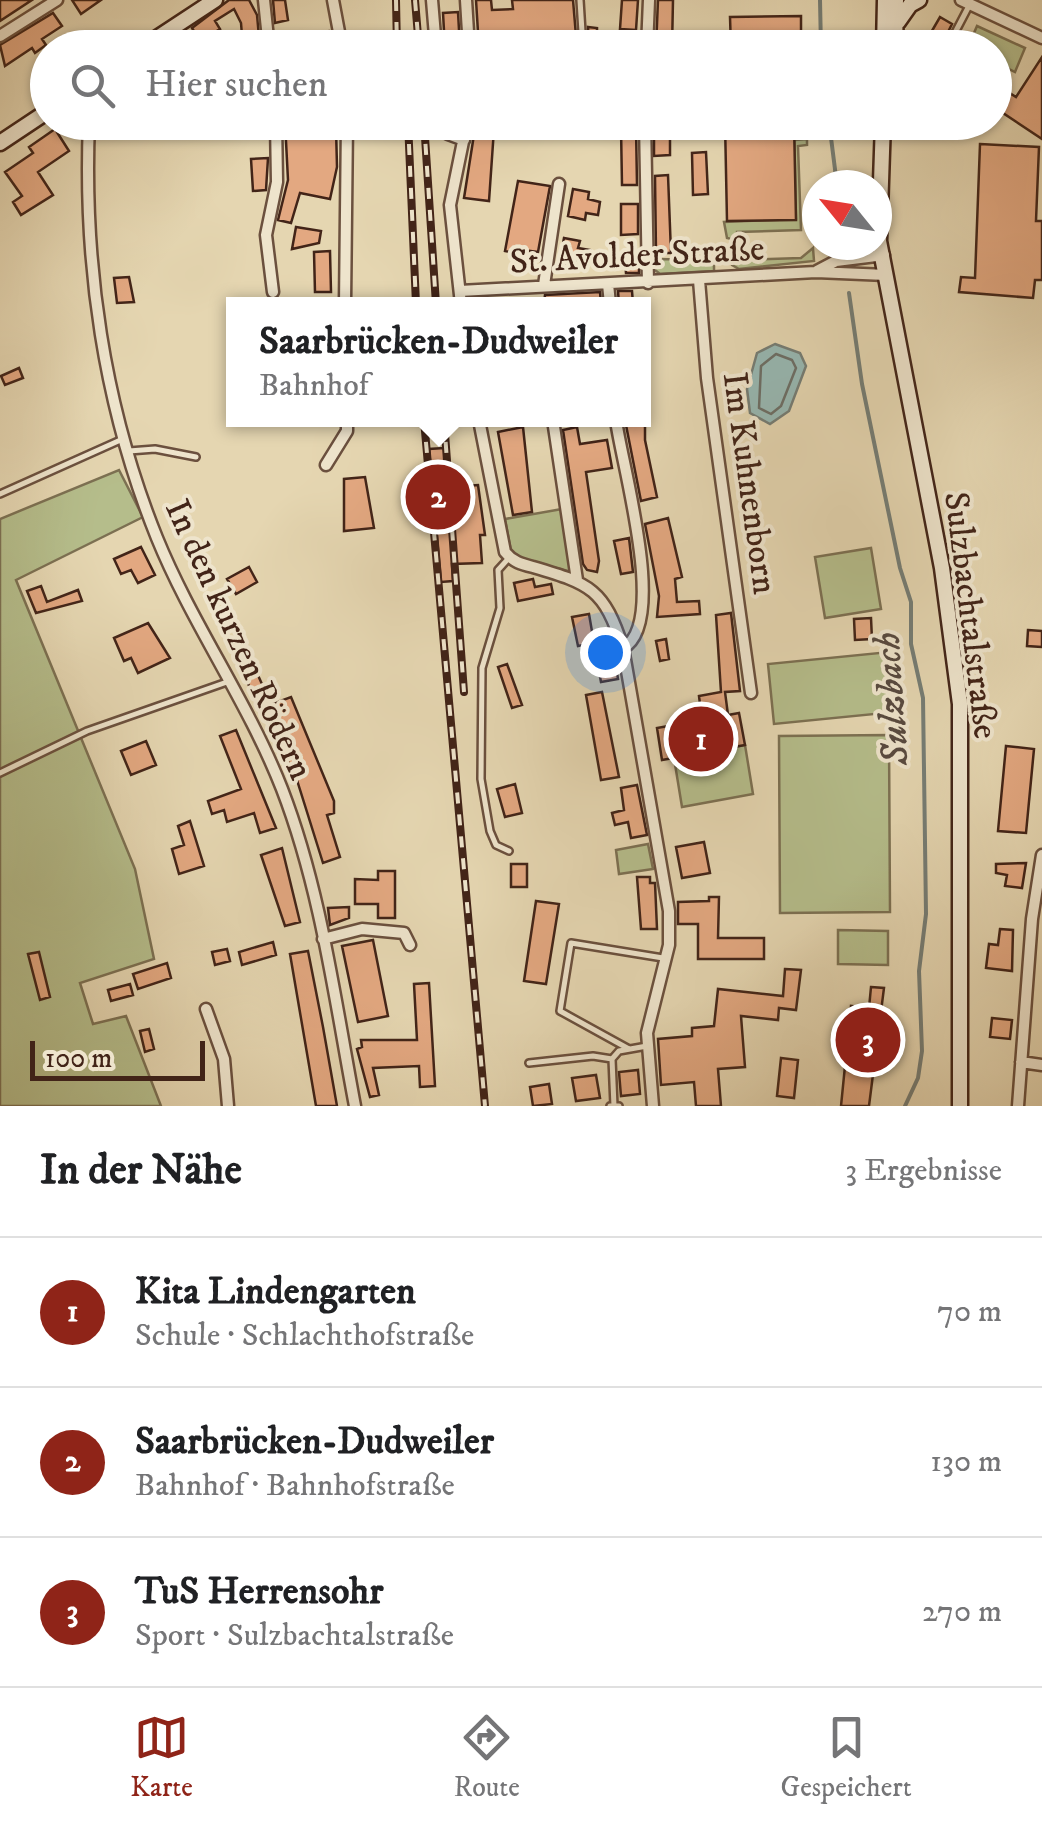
<!DOCTYPE html>
<html lang="de">
<meta charset="utf-8">
<style>
:root{--surface:#fff;--page:#f6f6f6;--text:#202124;--muted:#757577;--line:#e0e0e0;--accent:#8f2418}
body{margin:0;font-family:"IM FELL DW Pica",serif;background:var(--page);color:var(--text)}
.compass{position:absolute;left:802px;top:170px;width:90px;height:90px;border-radius:50%;background:var(--surface);box-shadow:0 2px 8px #0004;rotate:300deg}
.scale{position:absolute;left:30px;bottom:25px;width:175px;box-sizing:border-box;padding-left:10px;border:5px solid #422418;border-top:0;font-size:28px;line-height:35px;white-space:nowrap;color:#422418;-webkit-text-stroke:8px #eee4cc;paint-order:stroke}
.you{position:absolute;left:605px;top:652px;width:35px;height:35px;margin:-25px;border:8px solid #fff;border-radius:50%;background:#1a73e8;box-shadow:0 0 0 15px #1a73e833}
.badge{display:grid;place-items:center;width:65px;height:65px;border-radius:50%;background:var(--accent);color:#fff;font-size:32px;font-weight:700}
.pin{position:absolute;translate:-50% -50%;border:5px solid #fff;box-shadow:0 2px 10px #0006}
.popup{position:absolute;left:226px;top:297px;width:425px;height:130px;box-sizing:border-box;display:grid;place-content:center;border-radius:0px;background:var(--surface);filter:drop-shadow(0 2px 8px #0005);font-size:32px;white-space:nowrap;color:var(--muted)}
.popup b{font-size:38px;color:var(--text)}
.popup::after{content:'';position:absolute;left:50%;top:100%;margin-left:-20px;border:20px solid transparent;border-top-color:var(--surface)}
.list{margin:0;padding:0;list-style:none}
h2{display:flex;justify-content:space-between;align-items:center;height:130px;margin:0;padding:0 40px;font-size:42px}
h2 small{font-size:32px;font-weight:400;color:var(--muted)}
.list li{display:grid;grid-template-columns:65px 1fr auto;gap:30px;align-items:center;box-sizing:border-box;height:150px;padding:0 40px;border-top:2px solid var(--line)}
.list b{display:block;font-size:38px;white-space:nowrap}
.list p{margin:0;font-size:32px;white-space:nowrap;color:var(--muted)}
.list em{font-size:32px;font-style:normal;color:var(--muted)}
.icon{flex:none;width:55px;height:55px;fill:none;stroke:currentColor;stroke-width:2;stroke-linecap:round;stroke-linejoin:round}
.map{position:relative;flex:none;width:1042px;height:1106px;overflow:hidden}
.search{position:absolute;background:var(--surface);box-shadow:0 2px 8px #0004;left:30px;right:30px;top:30px;height:110px;display:flex;align-items:center;gap:25px;box-sizing:border-box;padding:0 35px;border-radius:55px;color:var(--muted);font-size:38px}
.sheet{height:580px;background:var(--surface)}
nav{display:flex;justify-content:space-around;align-items:center;box-sizing:border-box;height:140px;border-top:2px solid var(--line);background:var(--surface);font-size:28px;color:var(--muted)}
nav a{display:grid;justify-items:center;gap:5px}
nav .on{color:var(--accent)}
.map>svg:first-child{display:block}
</style>
<div class="map">
<svg width="1042" height="1106" viewBox="0 0 1042 1106">
<rect width="100%" height="100%" fill="#e5d6b1"/>
<filter id="stains"><feTurbulence type="fractalNoise" baseFrequency=".002" numOctaves="4"/><feColorMatrix values="0 0 0 0 .2 0 0 0 0 .09 0 0 0 0 .02 0 0 0 .5 -.17"/></filter>
<radialGradient id="worn" r=".72"><stop offset=".6" stop-color="#630" stop-opacity="0"/><stop offset="1" stop-color="#630" stop-opacity=".3"/></radialGradient>
<!-- green -->
<path fill="#b5bd8b" stroke="#7c7052" stroke-width="2.5" d="M977,26l48,22 -10,24 -20,-10 -1,-14 -26,-1z
M794,126l2,14 11,-1v6l-9,1 3,84 -64,2 -1,8 -9,-2 -3,-16 72,-3z
M813,248l1,13 -75,8 -7,-4 -1,-12 6,-1 1,8 63,-2z
M656,259l58,1v11l-54,3 -5,-4z
M119,470l24,47 -127,63 119,289 19,90 -74,24 13,41 33,-8 35,90h-161v-587z
M562,509l10,63 -48,-12 -13,-9 -6,-32z
M871,548l10,61 -56,9 -10,-61z
M889,652l6,60 -121,12 -6,-60z
M889,735l1,177 -110,1 -1,-177z
M745,745l8,49 -71,13 -8,-49z
M648,844l5,25 -34,5 -3,-24z
M838,930l50,1v34l-50,-1z"/>
<!-- water -->
<path fill="#97b8b3" stroke="#757d75" stroke-width="2.5" d="M775,344l25,9 6,13 -17,45 -19,13 -20,-11 -3,-24 10,-36z"/>
<g fill="none" stroke-linecap="round" stroke-linejoin="round">
<!-- shore -->
<path stroke="#6c6e66" stroke-width="2.5" d="M776,354l16,6 4,8 -15,38 -10,8 -12,-6 2,-42z"/>
<!-- stream -->
<path stroke="#757d75" stroke-width="4" d="M820,0l1,48
M829,122l8,63
M844,245l1,7
M849,293l13,91 38,184 11,34v42l12,54 3,216 -7,57 3,80 -4,27 -13,28"/>
</g>
<!-- building -->
<path fill="#e3a881" stroke="#422418" stroke-width="2.5" d="M0,0h32l-32,21z
M72,0h29l-20,14z
M229,0h20l8,15 3,33h-17l-2,-25 -7,-14 -19,12 5,8 -20,12 -8,-13z
M273,0h12l3,20 -13,3z
M476,0h15l1,10 21,-1 -1,-9h61l4,48 -63,-3v-11l-22,1 1,13h-14z
M622,0h16l-2,30 -16,-1z
M658,0h15l-1,48h-16z
M458,12l2,36h-15l-2,-35z
M53,13l9,13 -20,13 4,6 -11,8 -3,-5 -27,18 -5,-21z
M801,16v32h-70l-1,-31z
M940,17l12,7 -11,22 -19,2z
M588,27l9,1v8l10,1 -1,11h-17z
M329,31l2,17h-19l-2,-15z
M1042,57v82l-48,-32v-24l22,14z
M250,122h16l1,14 -16,1z
M285,122h15v8l36,-2 1,39 -7,32 -30,-6 -9,30 -13,-3 10,-40z
M476,122h15l3,7 -5,72 -25,-3z
M725,122h69l2,98 -69,1z
M636,127l1,58h-15l-1,-57z
M55,129l14,22 -31,21 15,23 -32,20 -8,-13 9,-6 -17,-24 28,-19 -4,-6z
M654,136h16v19l-16,1z
M980,144l59,3 -3,74h6v59h-7l-2,18 -74,-6 2,-15 14,1z
M706,152l2,42 -15,1 -1,-42z
M268,158l-2,32 -13,1 -2,-32z
M668,175l3,78h-15l-1,-77z
M518,181l32,5 -12,66 -8,-1 -1,5 -24,-5z
M573,189l16,3 -1,7 12,3 -2,13 -12,-2 -1,7 -17,-4z
M621,204h17v30l-17,1z
M296,227l25,4 -2,12 -27,6z
M564,238l16,3 -2,7 12,2 -2,12 -12,-2 -1,7 -16,-3z
M330,251l1,41h-16l-1,-40z
M639,258v15h-13l-1,-13z
M129,277l5,25 -17,1 -3,-25z
M618,291h14l1,13h-14z
M600,292l1,12h-57l1,-9z
M19,368l4,10 -18,7 -4,-9z
M625,420h20v20l12,57 -16,4z
M523,427l9,85 -19,3 -15,-83z
M577,427l3,17 27,-4 5,28 -26,4 13,89 -2,11 -10,-2 -4,-6 -20,-134z
M444,448l3,39 31,-2 7,50h-5l2,28 -30,1 1,17 -12,1 -12,-133z
M365,477l9,51 -30,3v-52z
M668,518l14,59 -7,2 2,23 22,-1 1,13 -43,3 2,-21 -14,-72z
M629,538l4,34 -12,2 -7,-33z
M141,547l14,28 -17,8 -7,-13 -10,4 -7,-15z
M249,567l8,15 -21,12 -9,-15z
M533,579l2,8 16,-3 2,10 -35,7 -4,-18z
M41,586l6,16 31,-12 4,11 -46,12 -9,-22z
M731,613l9,78 -15,1 3,23 11,-2 6,32 -83,15 -5,-32 45,-8 -3,-24 22,-4 -5,-77z
M589,614l5,29 -16,3 -6,-29z
M871,618l1,21 -17,1 -1,-21z
M148,623l22,35 -32,15 -7,-15 -7,3 -10,-23z
M1028,630l14,1v16l-15,-1z
M666,639l3,20 -9,2 -4,-20z
M614,653l4,26 -17,3 -5,-26z
M252,662l14,31 -11,6 -14,-31z
M507,664l15,41 -10,3 -14,-41z
M602,692l17,85 -18,3 -15,-85z
M291,697l43,104v12l-7,2 13,42 -17,6 -27,-86 -4,1 -7,-30 -3,1 -18,-42z
M236,730l40,98 -16,5 -6,-20 -27,9 -3,-12 -12,4 -4,-13 33,-12 -21,-53z
M146,741l10,24 -25,10 -10,-24z
M1006,746l28,3 -8,84 -28,-2z
M515,784l7,29 -17,4 -8,-28z
M637,785l10,50 -16,3 -3,-16 -13,3 -3,-12 12,-3 -3,-22z
M190,821l14,45 -25,8 -7,-25 12,-4 -6,-19z
M704,842l6,31 -28,5 -6,-31z
M282,848l18,74 -15,4 -24,-71z
M1026,863l-4,25 -17,-2 2,-11 -11,-2v-9z
M511,864h16v23h-16z
M378,871h17v47h-17v-14h-23v-25l23,1z
M637,877h13v6h5l2,46h-16z
M709,897h10l-1,41h46v21h-66v-35h-20v-22l31,-1z
M536,901l23,3 -13,80 -22,-3z
M349,907v11l-19,7 -2,-17z
M1000,929l13,1 -1,41 -26,-3 3,-24 9,1z
M373,940l15,76 -30,6 -16,-76z
M273,942l3,13 -34,10 -3,-13z
M227,949l3,12 -15,4 -3,-13z
M308,951l15,76 14,79h-21l-26,-152z
M39,952l11,45 -10,3 -12,-46z
M167,963l4,15 -33,11 -5,-15z
M785,969l16,1 -5,40 -17,-2 -1,12 -37,-4 4,51 -27,2 3,37h-25l-2,-24 -33,3 -3,-46 34,-3v-8l22,-2 4,-37 65,7z
M429,983l6,103 -15,1 -1,-21 -46,2 6,27 -9,2 -13,-48 5,-2 -1,-7h56l-3,-56z
M130,984l3,11 -22,6 -3,-11z
M871,987l13,1 -15,118h-28l10,-100 18,2z
M992,1018l20,2 -2,19 -20,-2z
M149,1029l5,20 -9,3 -5,-21z
M781,1058l17,2 -4,38 -17,-2z
M638,1070l2,24 -19,2 -2,-24z
M596,1075l4,23 -24,3 -4,-23z
M549,1084l3,20 -19,2 -3,-19z"/>
<g fill="none" stroke-linecap="round" stroke-linejoin="round">
<defs>
<path id="lane" d="M580,0l3,48
M947,48l23,-44
M129,451l26,-2 41,8
M0,494l125,-56
M509,558l-11,12 2,38 -18,60 -1,111 9,52 6,14 13,6
M0,773l87,-42 140,-49
M629,1049l-69,-38 11,-68 92,15
M612,1059l2,47
M529,1063l64,-7 19,3 7,-8 28,-5
M610,1106h9"/>
<path id="street" d="M264,0l5,48
M333,0l9,48
M432,0l4,48
M466,0l3,48
M961,0l81,38
M0,36l57,-36
M647,48l2,-48
M72,122l17,12
M89,122c-6,142 15,285 68,416 35,86 91,164 125,251 39,101 53,212 73,317
M440,122l8,12 16,6
M645,122l3,161
M817,271l19,-10 48,-6
M699,280l8,98 44,315
M608,284l2,20
M544,285l15,-101
M460,291l356,-19 70,3
M273,292l-7,-57 11,-53 -1,-60
M345,304l2,-182
M461,304l-11,-99 17,-83
M479,420l26,132c8,10 16,12 28,15 58,17 71,22 90,81l46,263v34l-22,88 6,73
M553,420l24,160
M616,420c5,42 53,204 7,228
M326,465l21,-34v-11
M323,939l39,-10 42,4 6,12
M206,1009l18,50 4,47
M1021,1062l21,3
M1018,1106l14,-187 10,-64"/>
<path id="secondary" d="M898,22l12,-17 9,-5
M142,48l73,-48
M884,48l1,-48
M895,48l1,-48
M883,122l-4,119 63,327 18,136v402
M0,143l48,-32"/>
</defs>
<!-- lane casing -->
<use href="#lane" stroke="#6b503e" stroke-width="10"/>
<!-- street casing -->
<use href="#street" stroke="#6b503e" stroke-width="15"/>
<!-- secondary casing -->
<use href="#secondary" stroke="#422418" stroke-width="19"/>
<!-- lane -->
<use href="#lane" stroke="#eee4cc" stroke-width="5"/>
<!-- street -->
<use href="#street" stroke="#eee4cc" stroke-width="10"/>
<!-- secondary -->
<use href="#secondary" stroke="#eee4cc" stroke-width="14"/>
<defs>
<path id="rail" d="M396,0l1,48
M415,0l4,48
M408,122l8,182
M424,122l12,182
M424,420l61,686
M444,420l20,272"/>
</defs>
<!-- rail casing -->
<use href="#rail" stroke="#422418" stroke-width="8"/>
<!-- rail -->
<use href="#rail" stroke="#eee4cc" stroke-width="4" stroke-dasharray="11" stroke-linecap="butt"/>
</g>
<g text-anchor="middle" stroke-width="8" stroke-linejoin="round" paint-order="stroke">
<!-- street labels -->
<g font-size="35" fill="#422418" stroke="#eee4cc">
<text transform="translate(637 254) rotate(-3)" y="12">St. Avolder Straße</text>
<text transform="translate(751 483) rotate(82)" y="12">Im Kuhnenborn</text>
<text transform="translate(972 615) rotate(83)" y="12">Sulzbachtalstraße</text>
<text transform="translate(240 639) rotate(65)" y="12">In den kurzen Rödern</text>
</g>
<!-- water labels -->
<g font-size="38" font-style="italic" fill="#57493f" stroke="#eee4cc">
<text transform="translate(890 699) rotate(-94)" y="13">Sulzbach</text>
</g>
</g>
<rect width="100%" height="100%" filter="url(#stains)"/>
<rect width="100%" height="100%" fill="url(#worn)"/>
</svg>
<svg class="compass" viewBox="-18 -18 36 36"><path d="M0-13l5 13h-10z" fill="#e53935"/><path d="M0 13l5-13h-10z" fill="#757577"/></svg>
<div class="scale">100 m</div>
<div class="you"></div>
<div class="pin badge" style="left:701px;top:739px">1</div>
<div class="pin badge" style="left:438px;top:497px">2</div>
<div class="popup"><b>Saarbrücken-Dudweiler</b>Bahnhof</div>
<div class="pin badge" style="left:868px;top:1040px">3</div>
<div class="search"><svg class="icon" aria-label="search" viewBox="0 0 24 24"><circle cx="10" cy="10" r="6"/><path d="M15 15l6 6"/></svg>Hier suchen</div>
</div>
<section class="sheet">
<h2>In der Nähe<small>3 Ergebnisse</small></h2>
<ul class="list">
<li><span class="badge">1</span><div><b>Kita Lindengarten</b><p>Schule · Schlachthofstraße</p></div><em>70 m</em></li>
<li><span class="badge">2</span><div><b>Saarbrücken-Dudweiler</b><p>Bahnhof · Bahnhofstraße</p></div><em>130 m</em></li>
<li><span class="badge">3</span><div><b>TuS Herrensohr</b><p>Sport · Sulzbachtalstraße</p></div><em>270 m</em></li>
</ul>
</section>
<nav>
<a class="on"><svg class="icon" aria-label="map" viewBox="0 0 24 24"><path d="M3 6l6-2 6 2 6-2v14l-6 2-6-2-6 2zM9 4v14M15 6v14"/></svg>Karte</a>
<a><svg class="icon" aria-label="directions" viewBox="0 0 24 24"><path d="M12 3l9 9-9 9-9-9zM9 14v-3h6M13 9l2 2-2 2"/></svg>Route</a>
<a><svg class="icon" aria-label="saved" viewBox="0 0 24 24"><path d="M7 4h10v16l-5-4-5 4z"/></svg>Gespeichert</a>
</nav>
